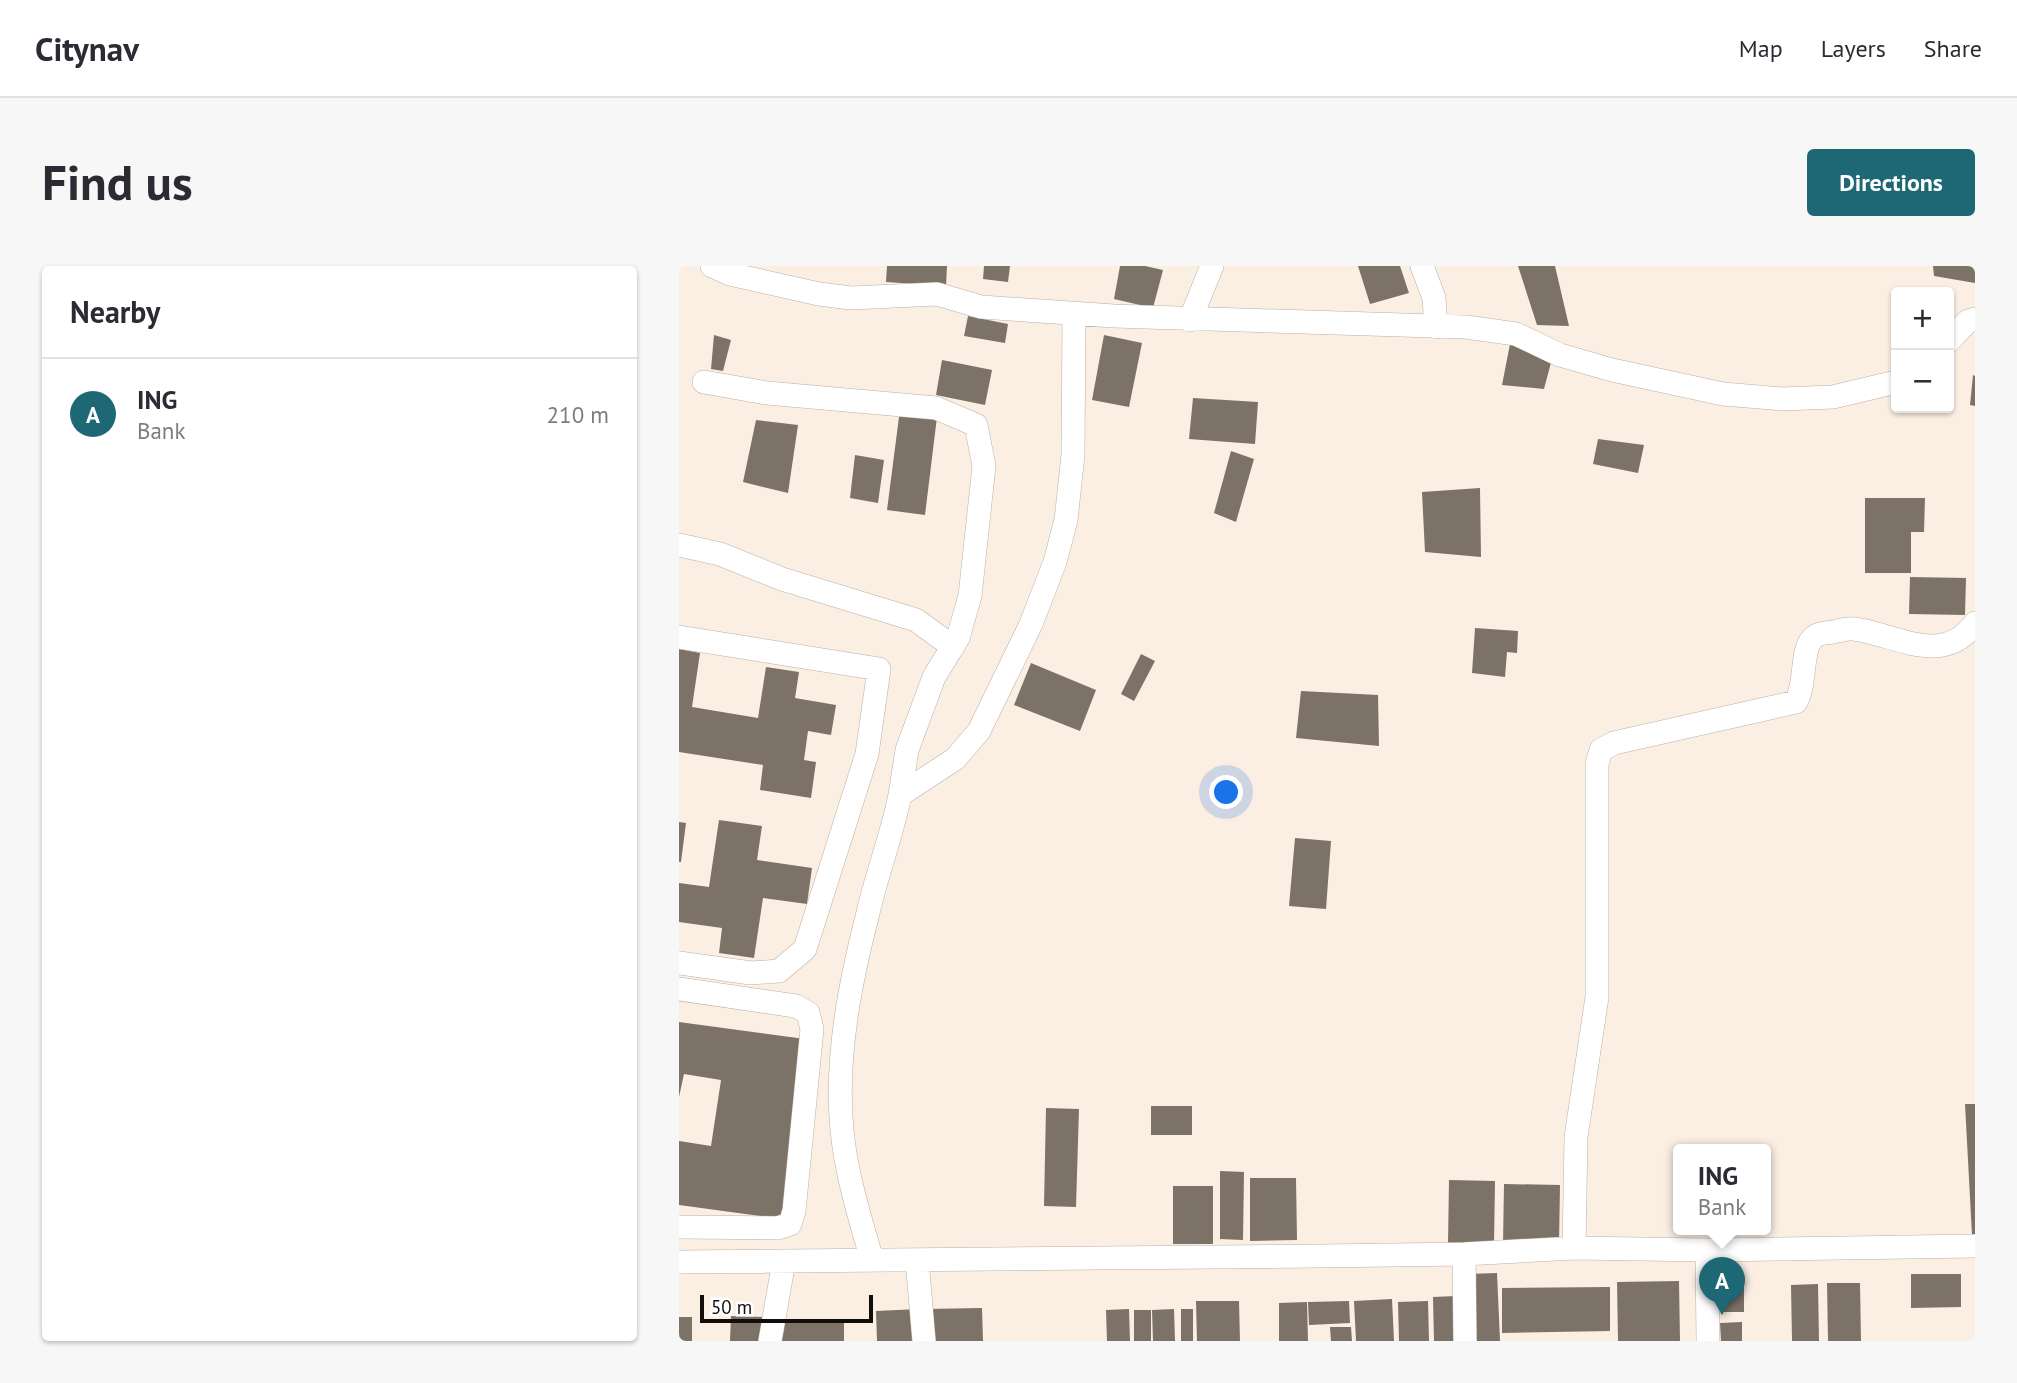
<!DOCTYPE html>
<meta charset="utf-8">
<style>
:root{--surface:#fff;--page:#f7f7f7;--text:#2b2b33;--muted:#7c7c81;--line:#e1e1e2;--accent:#1e6774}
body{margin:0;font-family:"PT Sans",sans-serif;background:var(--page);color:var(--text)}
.controls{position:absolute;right:21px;top:21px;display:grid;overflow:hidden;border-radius:7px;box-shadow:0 2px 5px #0004}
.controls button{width:63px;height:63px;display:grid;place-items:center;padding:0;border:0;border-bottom:2px solid var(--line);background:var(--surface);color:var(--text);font:35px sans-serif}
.scale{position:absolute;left:21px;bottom:18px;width:173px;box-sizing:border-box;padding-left:7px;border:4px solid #110d0a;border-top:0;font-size:19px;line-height:24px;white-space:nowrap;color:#110d0a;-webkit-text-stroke:5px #fefefe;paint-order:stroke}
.you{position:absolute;left:548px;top:527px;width:24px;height:24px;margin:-18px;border:5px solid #fff;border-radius:50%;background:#1a73e8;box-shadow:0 0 0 10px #1a73e833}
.badge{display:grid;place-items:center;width:46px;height:46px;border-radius:50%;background:var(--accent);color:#fff;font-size:23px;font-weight:700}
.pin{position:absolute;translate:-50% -58px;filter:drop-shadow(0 2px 4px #0008)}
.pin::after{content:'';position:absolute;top:37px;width:24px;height:21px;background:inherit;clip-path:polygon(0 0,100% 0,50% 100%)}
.popup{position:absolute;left:994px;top:878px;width:98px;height:91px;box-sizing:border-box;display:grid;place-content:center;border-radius:7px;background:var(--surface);filter:drop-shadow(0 2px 5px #0005);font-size:23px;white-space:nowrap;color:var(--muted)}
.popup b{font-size:26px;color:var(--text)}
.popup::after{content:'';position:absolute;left:50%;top:100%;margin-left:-14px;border:14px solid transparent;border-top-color:var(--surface)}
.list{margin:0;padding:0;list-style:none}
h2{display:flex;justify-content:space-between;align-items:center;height:91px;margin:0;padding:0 28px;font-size:30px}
h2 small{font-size:23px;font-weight:400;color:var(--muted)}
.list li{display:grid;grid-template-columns:46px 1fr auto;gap:21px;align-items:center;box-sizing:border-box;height:112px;padding:0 28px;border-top:2px solid var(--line)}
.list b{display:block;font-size:26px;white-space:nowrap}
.list p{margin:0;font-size:23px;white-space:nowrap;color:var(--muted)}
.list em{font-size:23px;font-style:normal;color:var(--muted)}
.map{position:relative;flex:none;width:1296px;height:1075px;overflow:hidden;border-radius:7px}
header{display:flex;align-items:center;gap:42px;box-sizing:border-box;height:98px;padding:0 35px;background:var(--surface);border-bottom:2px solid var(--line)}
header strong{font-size:33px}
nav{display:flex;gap:38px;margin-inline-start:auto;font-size:24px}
.intro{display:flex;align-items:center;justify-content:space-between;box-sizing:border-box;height:168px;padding:0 42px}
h1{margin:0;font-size:49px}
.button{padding:18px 32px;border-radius:7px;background:var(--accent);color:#fff;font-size:24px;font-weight:700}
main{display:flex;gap:42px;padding:0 42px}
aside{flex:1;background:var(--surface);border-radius:7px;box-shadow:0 2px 5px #0004}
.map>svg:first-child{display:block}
</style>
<header>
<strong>Citynav</strong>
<nav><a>Map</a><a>Layers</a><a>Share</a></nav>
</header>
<div class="intro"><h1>Find us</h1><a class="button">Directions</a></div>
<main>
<aside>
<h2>Nearby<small></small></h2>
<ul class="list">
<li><span class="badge">A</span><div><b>ING</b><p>Bank</p></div><em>210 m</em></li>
</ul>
</aside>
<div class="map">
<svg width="1296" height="1075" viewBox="0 0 1296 1075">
<rect width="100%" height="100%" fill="#fbeee3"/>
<!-- building -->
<path fill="#7d7268" d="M208,0h60l-1,20 -60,-4z
M305,0h26l-2,16 -25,-3z
M441,0h25l18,4 -10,38 -39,-9z
M679,0h42l9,27 -39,11z
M839,0h37l14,60 -32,-1z
M1254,0h42v17l-41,-7z
M289,50l40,8 -3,19 -41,-7z
M35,69l17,5 -8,31 -12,-2z
M425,69l38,8 -13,64 -37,-7z
M831,78l42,15 -8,30 -42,-4z
M263,94l50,10 -7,35 -49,-10z
M1294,109l2,1v30l-5,-1z
M514,132l65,4 -3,42 -66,-5z
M220,151h38l-12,98 -38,-5z
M77,154l42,5 -10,68 -45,-11z
M919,173l46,6 -6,28 -45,-9z
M552,185l23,8 -18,63 -22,-9z
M176,189l29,5 -6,43 -28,-5z
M801,222l1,69 -56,-5 -3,-60z
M1186,232h60l-1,34h-13v41h-46z
M1231,311l56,1 -1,37 -56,-1z
M796,362l43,3 -1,22 -10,-1 -2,25 -33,-4z
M0,383l21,4 -8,54 66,11 8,-51 33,5 -4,26 41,7 -5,30 -23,-4 -4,29 12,2 -5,36 -51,-8 3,-25 -84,-13z
M462,388l14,7 -21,40 -13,-7z
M352,397l65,27 -16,41 -66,-26z
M622,425l77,4 1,51 -83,-8z
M40,554l43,6 -5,34 55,8 -5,36 -44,-6 -9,60 -35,-5 3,-25 -43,-6v-39l30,4z
M0,556l7,1 -5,39h-2z
M616,572l36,3 -5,68 -37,-3z
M0,756l126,17 -23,180 -103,-14v-64l32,5 10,-66 -37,-6 -5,23z
M1286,838h10v131h-3z
M472,840h41v29h-41z
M367,842l33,1 -3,98 -32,-1z
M541,905l24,1 -1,68 -23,-1z
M571,912h46l1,62 -47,1z
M770,914l46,1 -1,63h-46z
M825,918l56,1 -1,60 -56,-1z
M494,920h40v58h-40z
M818,1007l3,68h-30l-3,-67z
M1232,1008h50v33l-50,1z
M1000,1015l1,60h-62l-1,-59z
M1148,1017h33l1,58h-33z
M1139,1018l1,57h-27l-1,-56z
M1065,1020v26h-22v-25z
M931,1021v44l-108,2v-45z
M777,1030l1,45h-23l-1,-44z
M713,1033l2,42h-38l-2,-40z
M517,1035h43l1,40h-43z
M670,1035l1,22 -41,2 -1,-23z
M749,1035l1,40h-30l-1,-39z
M628,1036l1,39h-29v-38z
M303,1042l1,33h-55l-1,-32z
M240,1043l2,32h-44l-1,-30z
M450,1043l1,32h-23l-1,-31z
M495,1043l1,32h-22l-1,-31z
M502,1043h12v32h-12z
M455,1044h17v31h-17z
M52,1050l33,1v24h-34z
M0,1051h13v24h-13z
M99,1053l66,2v20h-66z
M1063,1056v19h-21l-1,-18z
M651,1061h21l1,14h-21z"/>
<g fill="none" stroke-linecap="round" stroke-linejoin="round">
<defs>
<path id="minor" d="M33,0l18,8 89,20 32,4 86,-4 44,13 133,9 352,11 50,7 44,21 52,15 111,24 59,5 51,-2 63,-15
M743,0l12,32 2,29
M511,54l22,-54
M1270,75l19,-20 7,-2
M25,116l63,11 169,15 40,17 8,41 -14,130 -12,42 -24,39 -27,73 -7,45
M0,279l41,9 62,25 134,41 37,27
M0,371l200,32 -12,85 -62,195 -26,22 -28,2 -72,-10
M0,723l117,17 12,7 4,16 -18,182 -4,13 -12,4 -99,-1
M895,982l2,-111 21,-140v-233l4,-14 13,-7 182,-41c10,-17 5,-51 16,-63 5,-6 14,-6 21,-7 6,-1 14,-4 21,-3 41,5 89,39 121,-6
M1028,984l1,91
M785,988l1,87
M193,994c-12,-42 -26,-86 -30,-130 -7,-72 8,-147 26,-217 9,-40 24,-78 32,-118l55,-36 24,-28 52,-107 24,-62 11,-42 7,-65 1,-141
M238,994l7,81
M0,996l642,-6 143,-2 110,-6 133,2 268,-4
M91,1075l14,-80"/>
</defs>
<!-- minor casing -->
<use href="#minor" stroke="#bcafa5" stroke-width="24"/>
<!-- minor -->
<use href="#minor" stroke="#fff" stroke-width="23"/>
</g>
</svg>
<div class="controls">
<button>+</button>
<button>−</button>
</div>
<div class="scale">50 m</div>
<div class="you"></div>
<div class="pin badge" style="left:1043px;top:1049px">A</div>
<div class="popup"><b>ING</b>Bank</div>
</div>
</main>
